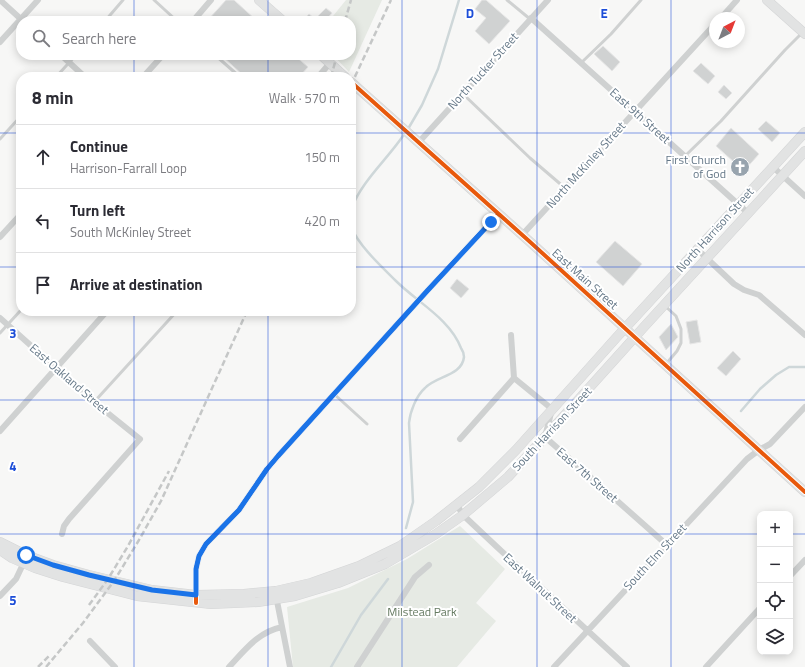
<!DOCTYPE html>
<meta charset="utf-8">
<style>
:root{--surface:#fff;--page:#f2f2f3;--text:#2b2b33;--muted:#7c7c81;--line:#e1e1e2}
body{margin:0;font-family:"Titillium Web",sans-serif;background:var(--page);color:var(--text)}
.controls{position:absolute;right:12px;bottom:12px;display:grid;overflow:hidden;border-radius:8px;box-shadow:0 2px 10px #0003}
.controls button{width:36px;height:36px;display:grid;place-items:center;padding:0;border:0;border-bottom:1px solid var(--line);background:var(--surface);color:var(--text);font:20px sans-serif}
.compass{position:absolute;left:709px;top:12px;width:36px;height:36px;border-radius:50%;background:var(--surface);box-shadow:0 2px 10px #0003;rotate:42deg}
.stop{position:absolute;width:12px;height:12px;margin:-9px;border:3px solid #1a73e8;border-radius:50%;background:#fff}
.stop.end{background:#1a73e8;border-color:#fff;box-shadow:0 1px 4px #0008}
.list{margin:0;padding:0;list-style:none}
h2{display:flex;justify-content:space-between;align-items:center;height:52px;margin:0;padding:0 16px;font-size:17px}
h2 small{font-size:13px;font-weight:400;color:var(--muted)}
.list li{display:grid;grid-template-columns:26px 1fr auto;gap:12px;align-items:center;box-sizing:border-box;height:64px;padding:0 16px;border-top:1px solid var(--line)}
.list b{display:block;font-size:15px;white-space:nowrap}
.list p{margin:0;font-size:13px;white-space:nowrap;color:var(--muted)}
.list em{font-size:13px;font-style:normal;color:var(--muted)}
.icon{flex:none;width:22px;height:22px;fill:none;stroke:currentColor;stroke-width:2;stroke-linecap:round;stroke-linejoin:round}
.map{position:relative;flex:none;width:805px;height:667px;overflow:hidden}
.search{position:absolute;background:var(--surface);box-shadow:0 2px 10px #0003;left:16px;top:16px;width:340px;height:44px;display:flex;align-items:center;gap:10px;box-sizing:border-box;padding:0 14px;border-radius:16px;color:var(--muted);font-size:15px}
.panel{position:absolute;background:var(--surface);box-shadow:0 2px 10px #0003;left:16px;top:72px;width:340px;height:244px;border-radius:16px}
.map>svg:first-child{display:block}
</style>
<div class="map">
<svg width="805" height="667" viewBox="0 0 805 667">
<rect width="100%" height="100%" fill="#f7f7f6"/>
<!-- green -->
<path fill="#e6eae4" d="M346,0h36l-33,72 -16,-17h18v-34h-22z
M460,526l45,43 -29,34 20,18 -39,46h-164l-6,-60 61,-19 59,-29z"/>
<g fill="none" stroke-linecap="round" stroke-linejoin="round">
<!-- stream -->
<path stroke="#ced7d9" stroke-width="2.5" d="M408,129l14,-24 16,-36 21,-69
M351,209c12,-30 37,-50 54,-76
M351,227c9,20 29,38 45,54 21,21 54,38 65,67 2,3 3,5 3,9 -2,19 -28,19 -39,31 -9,8 -15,24 -16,35l4,79 -7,26
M741,411l19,-22 16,-14 13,-8h16
M331,667l30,-52 27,-36"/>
</g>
<!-- building -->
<path fill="#d0d2d2" stroke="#e6e6e6" d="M226,0h8l23,21h-50z
M482,0h4l24,21 -21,23 -14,-13 11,-13 -11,-9z
M326,8l6,5 -7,8h-23l7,-7 6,5z
M603,46l17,16 -8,9 -18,-17z
M221,55h73l14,12 -9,10h-54z
M701,63l14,13 -7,8 -15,-13z
M724,85l8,8 -6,6 -8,-7z
M766,121l14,12 -8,9 -14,-13z
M731,128l28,26 -15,17 -28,-25z
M615,241l27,23 -19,22 -27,-24z
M457,279l12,10 -8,9 -11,-10z
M697,320l4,22 -11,2 -4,-22z
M671,324l7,13 -12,13 -7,-13z
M733,351l8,8 -15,17 -9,-8z"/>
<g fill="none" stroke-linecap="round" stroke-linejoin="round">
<defs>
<path id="secondary" d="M259,0l24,21
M767,0l38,34
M321,55l24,22
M351,82l178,159 276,251
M0,542l26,13 27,10 36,10 63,15 44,5 48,-1 32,-3 35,-8 48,-17 41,-20 36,-25 43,-34 37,-37 100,-112 189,-206
M0,550l12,8 23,10 28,9 39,10 35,9 74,8 47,-2 37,-6 43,-13 47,-19 51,-30 27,-19 45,-38 37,-40 98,-109 162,-177"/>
</defs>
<!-- secondary casing -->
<use href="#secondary" stroke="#d4d5d6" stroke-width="10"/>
<!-- lane -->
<path stroke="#cfd1d1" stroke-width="3" d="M154,0l23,21
M507,0l23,19
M105,21l18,-21
M215,55l25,22
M581,63l30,-29 30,-34
M56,77l20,-22
M463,94l67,64 35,30
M0,139l21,-23
M685,156l36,-35 64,-71 17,-17
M665,306l11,10 5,13v14l-4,8 -11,13
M0,333l21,-23
M334,394l33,30
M95,401l82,-90"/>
<!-- street -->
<path stroke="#cfd1d1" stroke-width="6" d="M0,0l23,21
M531,18l217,195
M721,18l16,-18
M193,21l18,-21
M0,42l38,-42
M61,55l24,22
M143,77l20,-22
M318,77l12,-14
M419,142l129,-142
M773,167l32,29
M522,235l193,-211
M0,237l21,-23
M697,249l37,35 10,6 15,5 46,40
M0,318l94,84 46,37 -71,80 -5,7 -2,8
M511,335l3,43 38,31 -7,28 122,108
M0,431l107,-120
M460,439l54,-61
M457,505l6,10 34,32 130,120
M790,576l15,-16
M0,596l16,-17 9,-19
M276,596l14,71
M196,597v-28l3,-13 7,-12 33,-34 28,-41 11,-13 150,-166 70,-76
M90,641l25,26
M229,667c16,-17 29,-35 53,-40
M357,667l58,-90 14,-12
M554,667l193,-208 12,-9 11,-6 35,-37
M706,667l54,-59"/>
<!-- secondary -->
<use href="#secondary" stroke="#e2e3e3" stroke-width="9"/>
<!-- rail -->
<path stroke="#c5c7c7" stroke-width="2.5" stroke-dasharray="6 3" stroke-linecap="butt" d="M345,21l6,-21
M331,77l6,-22
M351,85l40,-85
M89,605l19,-26 20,-33 41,-75
M38,667l12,-12
M46,667l37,-44 31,-42 25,-41 22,-39 86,-190"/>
<defs>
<path id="cycleway" d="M351,82l178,159 276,251
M196,603v-34l3,-13 7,-12 33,-34 28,-41 11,-13 150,-166 70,-76"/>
</defs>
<!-- cycleway casing -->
<use href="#cycleway" stroke="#fff" stroke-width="6"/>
<!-- cycleway -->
<use href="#cycleway" stroke="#e8590c" stroke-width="4"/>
</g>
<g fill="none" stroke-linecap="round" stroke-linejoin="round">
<!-- route -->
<path stroke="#1a73e8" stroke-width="5" d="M26,555l27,10 36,10 63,15 44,5v-26l3,-13 7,-12 33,-34 28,-41 11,-13 150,-166 63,-68"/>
</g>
<!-- grid -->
<path fill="none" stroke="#1d4ed8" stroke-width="1" stroke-opacity="0.55" d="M134,0v21M268,0v21M402,0v667M537,0v667M671,0v667M134,55v22M268,55v22M0,133h21M351,133h454M0,267h21M351,267h454M134,311v356M268,311v356M0,400h805M0,534h760M790,534h15"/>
<!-- icons -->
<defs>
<symbol id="church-disc" viewBox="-11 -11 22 22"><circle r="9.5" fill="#98a4ae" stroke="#fff"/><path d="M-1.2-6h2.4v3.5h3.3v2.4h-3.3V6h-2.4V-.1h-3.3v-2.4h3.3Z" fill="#fff"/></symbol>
</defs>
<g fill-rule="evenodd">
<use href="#church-disc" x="729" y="156" width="22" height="22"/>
</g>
<g text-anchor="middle" stroke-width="4" stroke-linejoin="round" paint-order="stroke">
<!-- street labels -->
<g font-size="12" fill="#657888" stroke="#fff">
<text transform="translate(483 71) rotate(-48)" y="4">North Tucker Street</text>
<text transform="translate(640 116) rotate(42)" y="4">East 9th Street</text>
<text transform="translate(586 165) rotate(-48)" y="4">North McKinley Street</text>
<text transform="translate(715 230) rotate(-48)" y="4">North Harrison Street</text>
<text transform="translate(585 279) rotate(42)" y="4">East Main Street</text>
<text transform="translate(69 379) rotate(41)" y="4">East Oakland Street</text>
<text transform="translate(552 429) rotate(-47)" y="4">South Harrison Street</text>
<text transform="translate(587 475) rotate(41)" y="4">East 7th Street</text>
<text transform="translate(655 557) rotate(-47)" y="4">South Elm Street</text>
<text transform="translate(540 588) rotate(43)" y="4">East Walnut Street</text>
</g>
<!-- poi labels -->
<g font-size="12" fill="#657888" stroke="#fff" text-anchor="end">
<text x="726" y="164">First Church<tspan x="726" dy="14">of God</tspan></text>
</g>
<!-- park labels -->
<g font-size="12" fill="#657a61" stroke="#fff">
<text x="422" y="616">Milstead Park</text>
</g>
</g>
<g font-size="13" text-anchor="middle" font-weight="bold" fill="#1d4ed8" stroke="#fff" stroke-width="4" stroke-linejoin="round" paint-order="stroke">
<text x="470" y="18">D</text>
<text x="604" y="18">E</text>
<text x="13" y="338">3</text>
<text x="13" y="471">4</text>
<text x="13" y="605">5</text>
</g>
</svg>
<div class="controls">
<button>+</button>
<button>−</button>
<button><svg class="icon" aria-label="locate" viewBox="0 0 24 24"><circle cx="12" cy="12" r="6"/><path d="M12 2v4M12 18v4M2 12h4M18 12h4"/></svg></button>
<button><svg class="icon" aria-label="layers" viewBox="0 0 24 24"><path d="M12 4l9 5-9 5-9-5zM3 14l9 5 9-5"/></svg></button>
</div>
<svg class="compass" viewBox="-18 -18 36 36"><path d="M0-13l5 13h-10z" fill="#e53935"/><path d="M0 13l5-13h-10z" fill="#7c7c81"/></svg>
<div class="stop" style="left:26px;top:555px"></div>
<div class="stop end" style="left:491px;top:222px"></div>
<div class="search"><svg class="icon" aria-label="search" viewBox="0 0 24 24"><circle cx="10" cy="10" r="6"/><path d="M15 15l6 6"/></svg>Search here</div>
<section class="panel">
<h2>8 min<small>Walk · 570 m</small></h2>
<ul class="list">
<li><svg class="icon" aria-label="ahead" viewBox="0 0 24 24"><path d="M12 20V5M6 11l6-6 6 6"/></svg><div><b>Continue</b><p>Harrison-Farrall Loop</p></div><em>150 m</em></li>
<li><svg class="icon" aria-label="left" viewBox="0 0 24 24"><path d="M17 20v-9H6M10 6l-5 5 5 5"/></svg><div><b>Turn left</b><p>South McKinley Street</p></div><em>420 m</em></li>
<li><svg class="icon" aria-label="arrive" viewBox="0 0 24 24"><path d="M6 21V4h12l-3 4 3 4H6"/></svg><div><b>Arrive at destination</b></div></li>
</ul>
</section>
</div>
